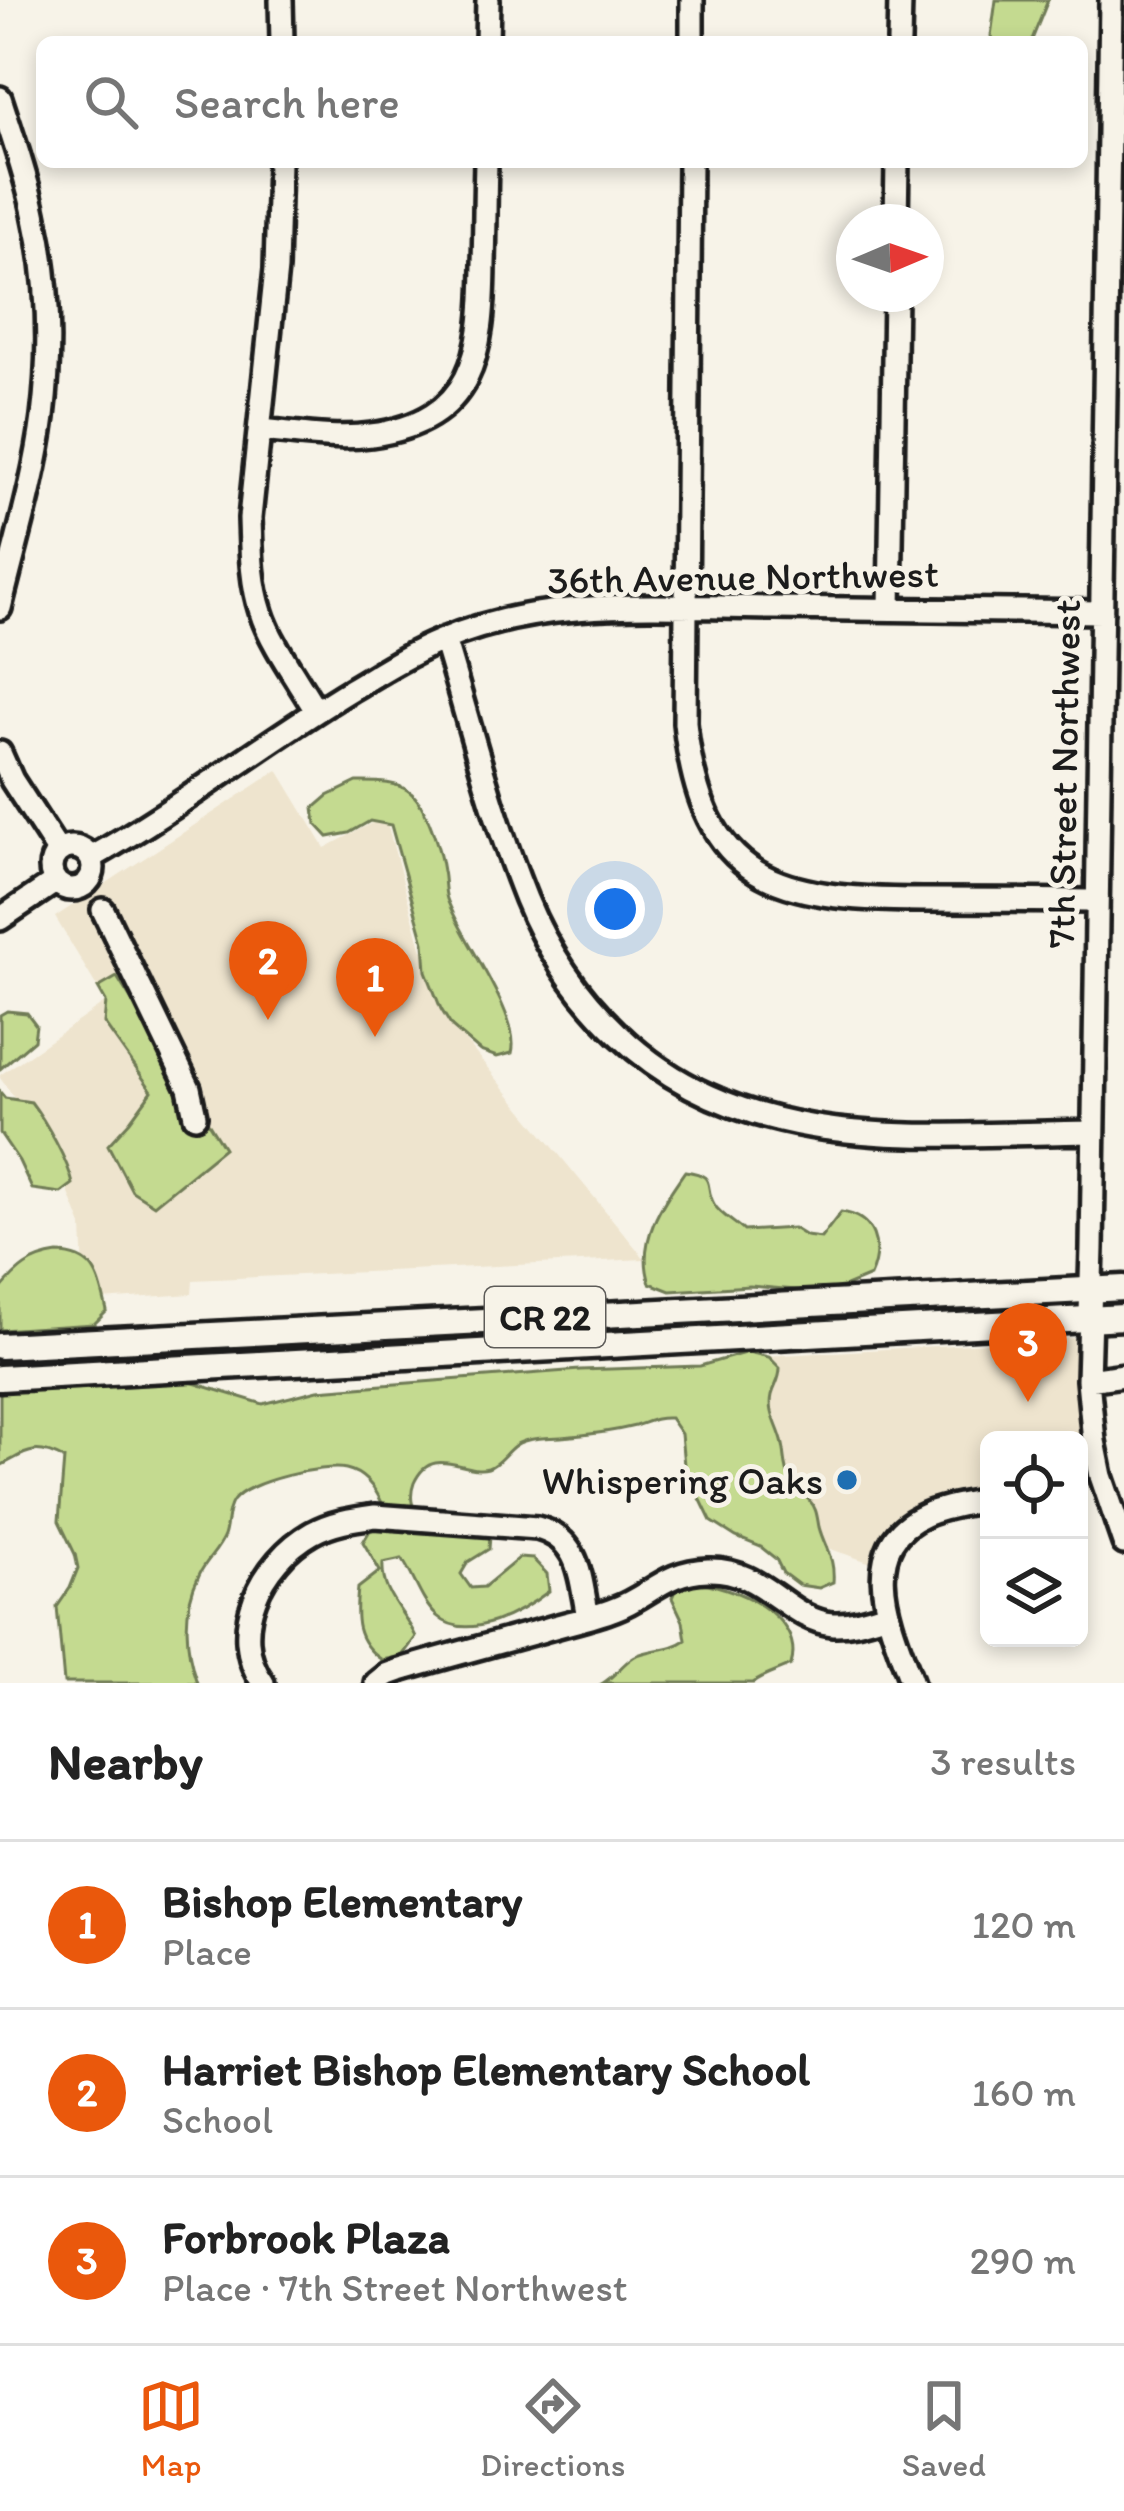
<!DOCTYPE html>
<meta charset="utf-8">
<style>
:root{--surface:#fff;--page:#f2f2f2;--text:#222;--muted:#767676;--line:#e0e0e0;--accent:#ea580c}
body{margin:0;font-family:Itim,sans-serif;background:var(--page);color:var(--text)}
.controls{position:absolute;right:36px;bottom:36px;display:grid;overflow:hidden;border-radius:18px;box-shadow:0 6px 18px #0003}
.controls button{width:108px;height:108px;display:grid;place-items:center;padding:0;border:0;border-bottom:3px solid var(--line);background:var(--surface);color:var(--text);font:60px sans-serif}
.compass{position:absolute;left:836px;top:204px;width:108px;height:108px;border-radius:50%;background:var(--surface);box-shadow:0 6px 18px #0003;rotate:88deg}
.you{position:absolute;left:615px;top:909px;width:42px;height:42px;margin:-30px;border:9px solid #fff;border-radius:50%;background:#1a73e8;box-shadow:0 0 0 18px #1a73e833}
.badge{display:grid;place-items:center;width:78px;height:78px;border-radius:50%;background:var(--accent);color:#fff;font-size:39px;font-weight:700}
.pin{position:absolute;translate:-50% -99px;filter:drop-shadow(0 3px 6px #0008)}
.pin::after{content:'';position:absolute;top:63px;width:42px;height:36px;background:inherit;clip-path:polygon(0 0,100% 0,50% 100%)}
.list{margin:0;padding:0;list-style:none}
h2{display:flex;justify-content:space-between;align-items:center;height:156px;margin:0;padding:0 48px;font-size:51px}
h2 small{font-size:39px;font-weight:400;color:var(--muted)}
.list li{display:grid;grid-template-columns:78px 1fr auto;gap:36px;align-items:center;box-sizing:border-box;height:168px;padding:0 48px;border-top:3px solid var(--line)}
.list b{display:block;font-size:45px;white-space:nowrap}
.list p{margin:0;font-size:39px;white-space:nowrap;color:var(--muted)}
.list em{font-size:39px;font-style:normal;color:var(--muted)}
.icon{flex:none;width:66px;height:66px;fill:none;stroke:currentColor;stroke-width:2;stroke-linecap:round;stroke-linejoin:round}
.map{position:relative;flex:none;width:1124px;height:1683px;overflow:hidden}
.search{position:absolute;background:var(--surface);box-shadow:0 6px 18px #0003;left:36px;right:36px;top:36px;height:132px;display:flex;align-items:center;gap:30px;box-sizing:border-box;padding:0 42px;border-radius:18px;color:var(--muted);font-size:45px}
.sheet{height:660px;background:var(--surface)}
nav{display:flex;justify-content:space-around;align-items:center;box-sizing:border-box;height:168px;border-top:3px solid var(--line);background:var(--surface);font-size:33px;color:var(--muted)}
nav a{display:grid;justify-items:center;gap:6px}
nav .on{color:var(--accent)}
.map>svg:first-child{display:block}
</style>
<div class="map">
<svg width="1124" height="1683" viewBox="0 0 1124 1683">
<rect width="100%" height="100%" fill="#f7f3e8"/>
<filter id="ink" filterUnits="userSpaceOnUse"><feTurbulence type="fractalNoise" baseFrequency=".00833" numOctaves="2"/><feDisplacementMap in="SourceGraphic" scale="24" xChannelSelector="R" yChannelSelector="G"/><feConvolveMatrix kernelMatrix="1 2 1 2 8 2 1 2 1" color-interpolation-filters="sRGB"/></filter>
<g filter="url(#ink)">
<!-- built -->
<path fill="#eee4ce" d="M278,770l47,78 60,-32 36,131 42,91 182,221 -452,21 -1,14 -107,7 -3,-75 -32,-80 -50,-68v-3l106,-73 -51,-85z
M1089,1337l12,139 -22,4v-40h-90v59l-65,16 -41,52 -73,-25 -80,-184z"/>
<!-- green -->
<path fill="#c4da90" stroke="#707b56" stroke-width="3" d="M996,0h52l-17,42h-37l-3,-6z
M357,782c17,0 41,-1 54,11 16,13 29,57 32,78 2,9 1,19 4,28 13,38 75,118 65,154l-15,4 -17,-6 -28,-24 -11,-18 -15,-38 -2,-29 -33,-117 -21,-4 -21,12 -21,4 -12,-13 -2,-16 14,-12z
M117,977l107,171 -70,57 -22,-14 -24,-46 22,-24 22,-30 -48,-68 2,-21 -8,-14z
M7,1011l20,2 9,12 -2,15 -34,29v-54z
M0,1092l5,6 26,4c15,20 37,59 42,82l-12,9 -29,-4 -13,-28 -19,-28z
M685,1171c33,5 18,13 29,33 5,10 22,19 30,27l49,-3 13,8 15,2 20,-26c34,5 42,34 29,64l-24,10 -27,6 -69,-6 -80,5 -20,-8c-14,-42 12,-79 35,-112z
M58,1254c39,1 41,25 49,57l-13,13 -94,6v-40c18,-21 30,-32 58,-36z
M748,1352l21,5 11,11c0,12 -5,16 -8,27 -4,18 6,30 10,46 4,13 2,26 8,38 5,9 13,14 19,21 8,8 8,17 10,27 6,22 16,30 14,55l-14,6 -20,-3 -16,-12 -7,-14 -15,-12 -25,-10 -25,-16 -27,-56 -3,-31 -11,-16c-14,-1 -22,4 -35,8 -24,6 -49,9 -74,11 -12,1 -25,0 -37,4 -15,4 -22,22 -36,27 -23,7 -56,-25 -74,15 -3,8 -4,19 1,26 20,33 48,14 75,27l-1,13 -21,13 -7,12 10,14 13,-1 35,-29 14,1 14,15 2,17c-26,20 -81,53 -112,25 -16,-14 -23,-40 -35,-57l-19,4c-2,32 21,47 33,74l-14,19 -20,4c-28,-19 -27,-42 -24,-72l22,-17 -17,-29 21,-35c-7,-16 -19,-34 -38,-38 -22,-5 -99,12 -113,32 -7,10 -5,24 -9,35 -5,14 -19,25 -25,39 -17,34 -14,74 -2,108h-133l-7,-76 13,-19 8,-20 -3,-14 -16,-33 5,-62c-30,-16 -37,-7 -64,7v-76l29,2 20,-8 128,-6 86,26 55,-14 262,-20 120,-4z
M691,1582c40,2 115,33 100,83 -13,7 -26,9 -38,18h-150c12,-7 21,-21 32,-27 17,-8 36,-5 51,-16l-3,-19 -11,-23 6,-15z"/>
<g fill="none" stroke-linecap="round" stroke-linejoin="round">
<defs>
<path id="minor" d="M281,0l1,42
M1111,0l-19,1248 -4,132 6,61 7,35 23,67
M487,42l1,-42
M692,42v-42
M899,42l1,-42
M0,98c12,38 26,76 34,115 15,66 17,138 9,204 -8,64 -28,128 -43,191
M279,162l-3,107 -26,249c1,32 1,64 11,94 9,30 39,71 55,99
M690,162l-5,561c17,161 93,176 237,177 58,0 117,0 175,1
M896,222l1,-60
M260,430c36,3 75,10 111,5 104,-14 112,-81 113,-171 1,-34 1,-68 2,-102
M890,609l5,-315
M444,639c26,86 48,176 82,260 21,51 52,97 92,135 130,125 310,100 475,98
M0,753l12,27 46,71
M51 868a21 21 0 1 1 42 0a21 21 0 1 1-42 0Z
M91,858c90,-51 172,-115 261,-169 29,-17 56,-35 88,-48 104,-45 222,-34 333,-33 109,1 219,2 329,4
M103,910l86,178 6,28
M0,919l55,-37
M1088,1380l36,-5
M263,1683c-37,-51 -1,-122 49,-150 20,-11 41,-14 63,-17l162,12c44,11 43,51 51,89
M376,1683l10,-8 14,-5c48,-14 96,-27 144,-40 23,-7 48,-12 71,-21 35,-13 51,-38 93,-39 55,-2 79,50 125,54 19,1 37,-6 55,-11
M912,1683c-19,-54 -60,-136 13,-168 20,-9 43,-11 64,-16"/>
<path id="major" d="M0,1346l1124,-58
M0,1378l1124,-61"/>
</defs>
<!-- minor casing -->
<use href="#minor" stroke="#1c1c1c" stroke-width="30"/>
<!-- major casing -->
<use href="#major" stroke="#1c1c1c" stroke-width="33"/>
<!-- minor -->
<use href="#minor" stroke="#f7f3e8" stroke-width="21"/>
<!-- major -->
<use href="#major" stroke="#f7f3e8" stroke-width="24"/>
</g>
</g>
<!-- markers -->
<circle fill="#1f6fb2" stroke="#f7f3e8" stroke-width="4.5" cx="847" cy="1480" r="12"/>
<g text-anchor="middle" stroke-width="10" stroke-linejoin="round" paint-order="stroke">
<!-- shield labels -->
<rect fill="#f7f3e8" stroke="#5e5c59" stroke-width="3" x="485" y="1287" width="120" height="60" rx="9"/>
<g font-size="36" font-weight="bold" fill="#1c1c1c">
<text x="545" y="1330">CR 22</text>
</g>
<!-- street labels -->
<g font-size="39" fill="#1c1c1c" stroke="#f7f3e8">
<text transform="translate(743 576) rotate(-1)" y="14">36th Avenue Northwest</text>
<text transform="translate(1063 774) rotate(-89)" y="14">7th Street Northwest</text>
</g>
<!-- poi labels -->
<g font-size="39" fill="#1c1c1c" stroke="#f7f3e8" text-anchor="end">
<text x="823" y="1494">Whispering Oaks</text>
</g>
</g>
</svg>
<div class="controls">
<button><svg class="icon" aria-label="locate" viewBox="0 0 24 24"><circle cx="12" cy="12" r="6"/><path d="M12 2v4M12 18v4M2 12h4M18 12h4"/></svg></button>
<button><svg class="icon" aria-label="layers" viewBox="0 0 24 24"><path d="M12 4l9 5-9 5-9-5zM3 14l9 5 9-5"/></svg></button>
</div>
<svg class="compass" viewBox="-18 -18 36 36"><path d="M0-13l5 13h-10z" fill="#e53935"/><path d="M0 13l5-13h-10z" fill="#767676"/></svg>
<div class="you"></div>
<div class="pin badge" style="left:375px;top:1037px">1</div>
<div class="pin badge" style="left:268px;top:1020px">2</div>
<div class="pin badge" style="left:1028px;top:1402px">3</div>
<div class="search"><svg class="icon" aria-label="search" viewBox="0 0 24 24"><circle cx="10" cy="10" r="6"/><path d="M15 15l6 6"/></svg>Search here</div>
</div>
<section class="sheet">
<h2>Nearby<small>3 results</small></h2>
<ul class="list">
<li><span class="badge">1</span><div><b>Bishop Elementary</b><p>Place</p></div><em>120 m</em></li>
<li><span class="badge">2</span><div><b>Harriet Bishop Elementary School</b><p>School</p></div><em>160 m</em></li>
<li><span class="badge">3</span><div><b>Forbrook Plaza</b><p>Place · 7th Street Northwest</p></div><em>290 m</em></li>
</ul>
</section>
<nav>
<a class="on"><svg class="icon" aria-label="map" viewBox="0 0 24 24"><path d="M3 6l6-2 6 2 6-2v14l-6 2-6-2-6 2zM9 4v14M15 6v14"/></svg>Map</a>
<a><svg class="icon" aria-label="directions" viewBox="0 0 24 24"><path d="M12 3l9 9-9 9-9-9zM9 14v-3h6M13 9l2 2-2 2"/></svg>Directions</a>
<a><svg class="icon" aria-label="saved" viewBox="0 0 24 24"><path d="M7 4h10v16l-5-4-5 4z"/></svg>Saved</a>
</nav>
